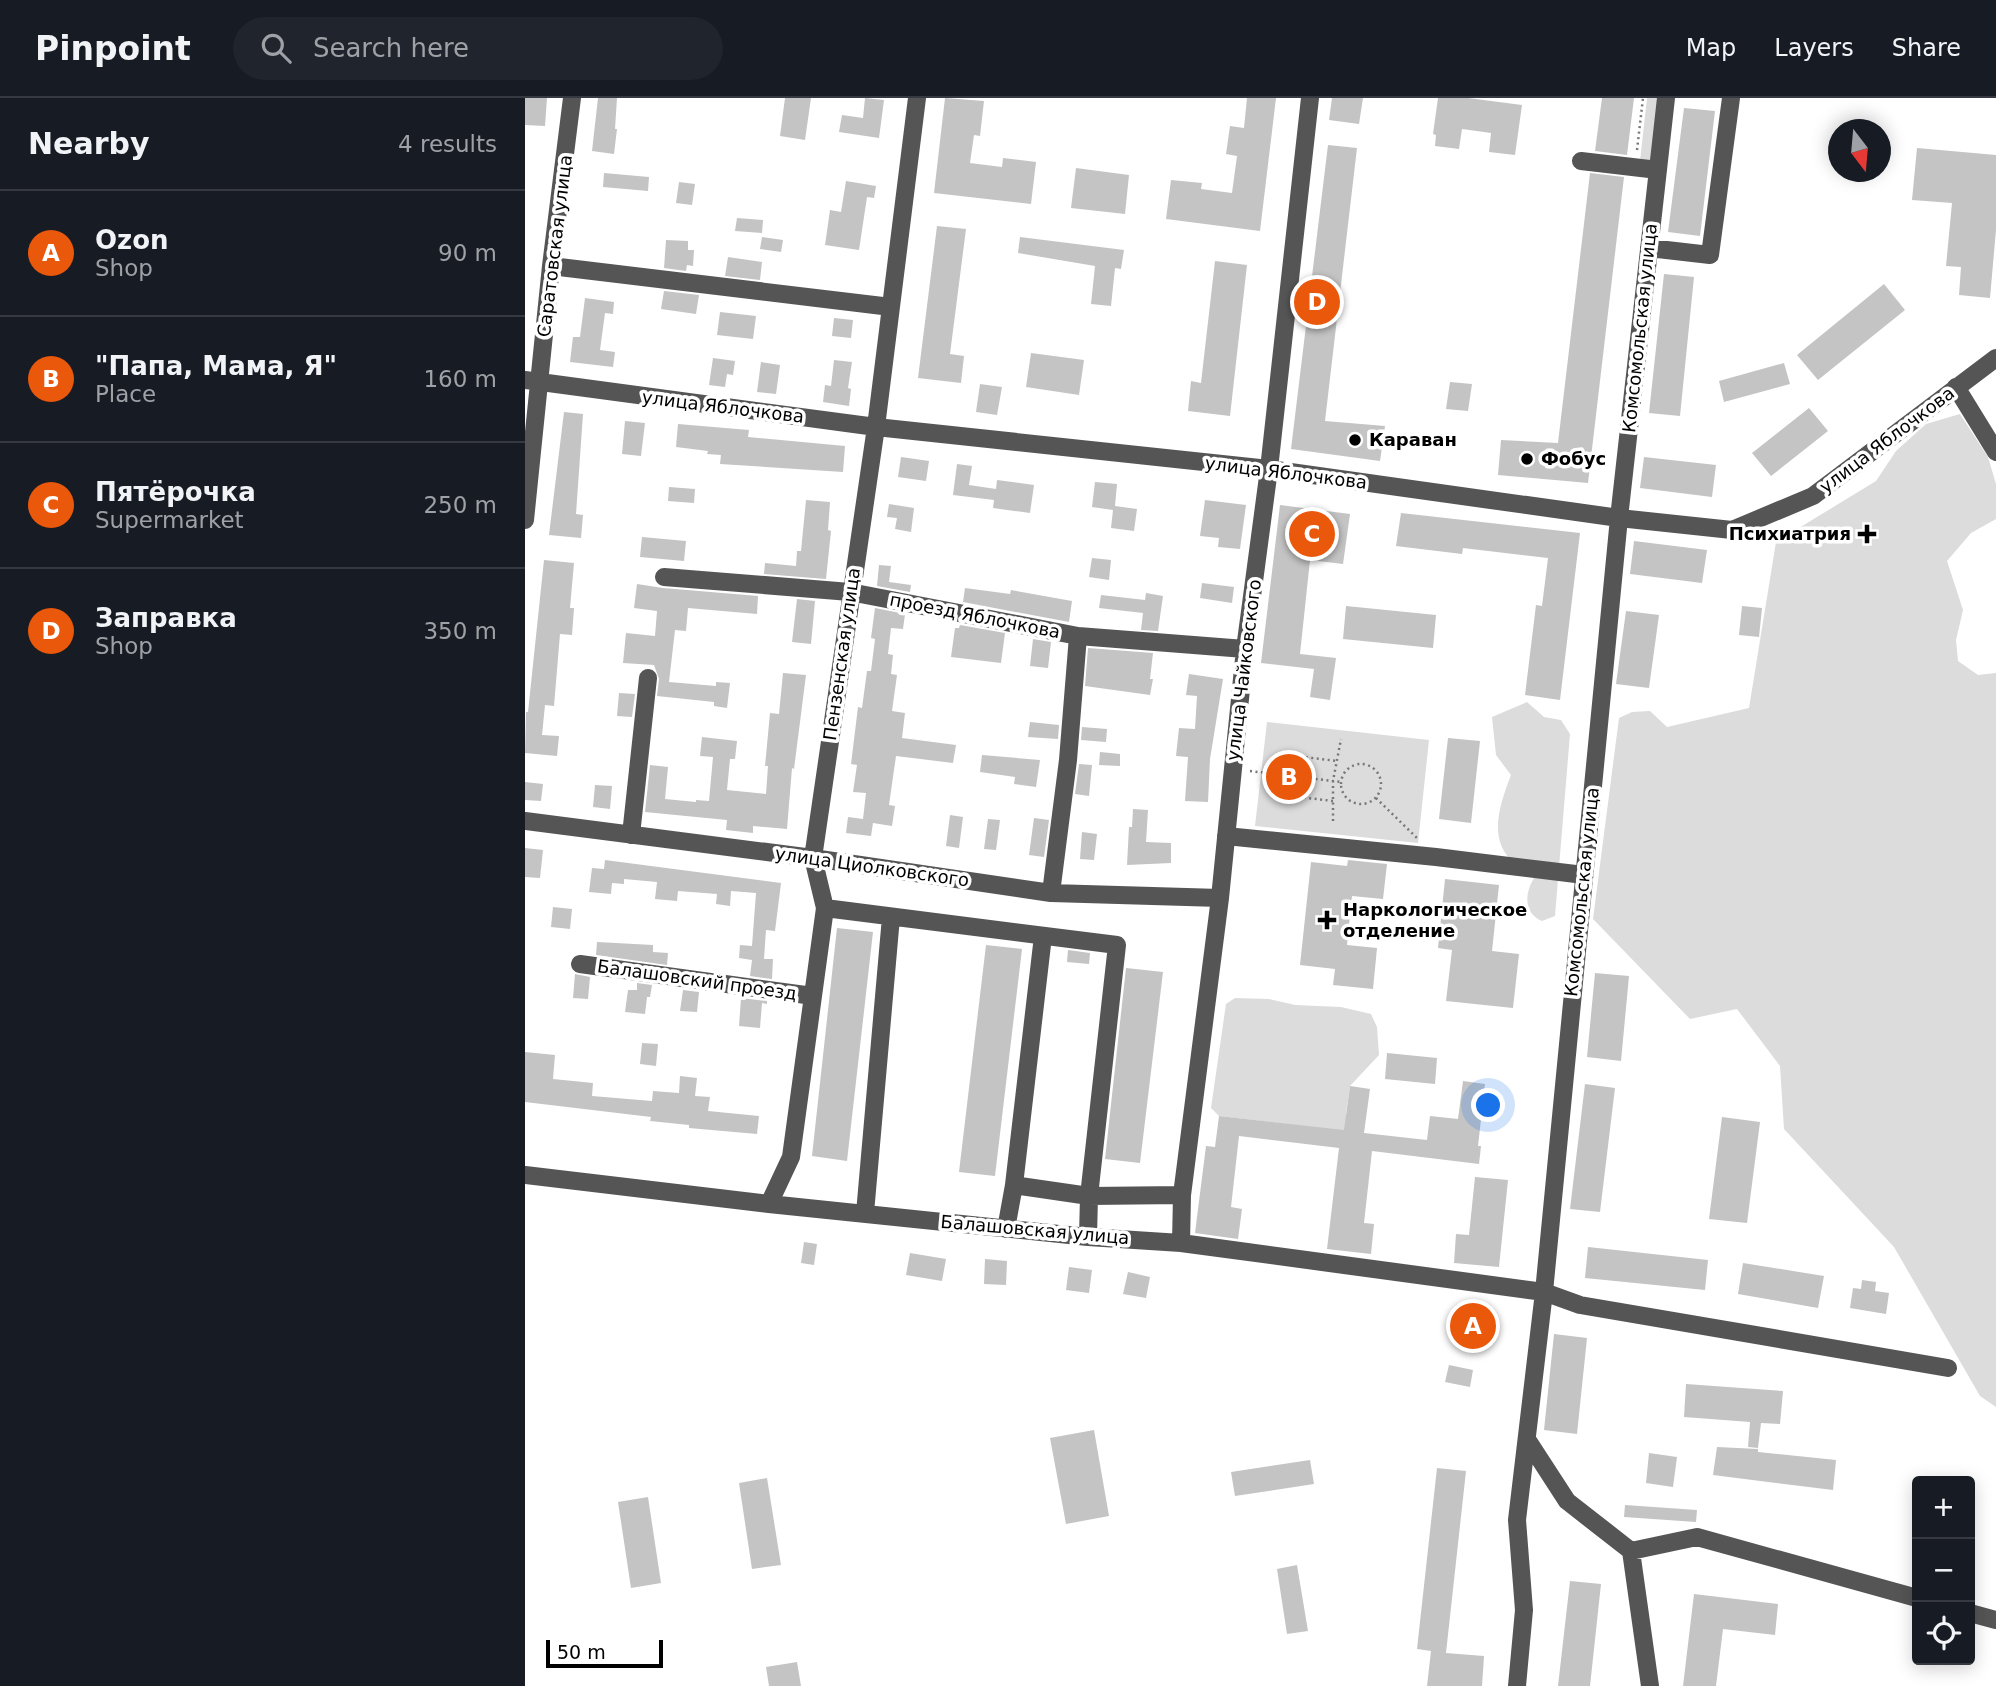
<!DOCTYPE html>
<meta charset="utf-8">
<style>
:root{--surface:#171b24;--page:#20242c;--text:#f1f3f6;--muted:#9ea1a6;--line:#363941;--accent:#ea580c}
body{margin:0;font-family:"DejaVu Sans",sans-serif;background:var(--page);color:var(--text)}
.controls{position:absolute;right:21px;bottom:21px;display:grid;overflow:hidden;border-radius:7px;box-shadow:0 4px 18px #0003}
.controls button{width:63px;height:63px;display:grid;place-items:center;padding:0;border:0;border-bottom:2px solid var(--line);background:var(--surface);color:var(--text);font:35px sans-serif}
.compass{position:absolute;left:1303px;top:21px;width:63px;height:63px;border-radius:50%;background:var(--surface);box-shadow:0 4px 18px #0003;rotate:164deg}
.scale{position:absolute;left:21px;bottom:18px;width:117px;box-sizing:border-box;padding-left:7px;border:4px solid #000;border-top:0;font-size:19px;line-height:24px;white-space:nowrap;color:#000;-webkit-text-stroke:5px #fff;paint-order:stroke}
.you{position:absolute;left:964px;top:1008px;width:24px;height:24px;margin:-18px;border:5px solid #fff;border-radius:50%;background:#1a73e8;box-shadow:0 0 0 10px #1a73e833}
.badge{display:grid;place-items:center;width:46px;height:46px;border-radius:50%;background:var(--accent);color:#fff;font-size:23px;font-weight:700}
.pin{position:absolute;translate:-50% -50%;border:4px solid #fff;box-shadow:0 2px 7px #0006}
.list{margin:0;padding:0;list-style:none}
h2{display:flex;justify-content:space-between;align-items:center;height:91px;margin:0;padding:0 28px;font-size:30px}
h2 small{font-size:23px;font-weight:400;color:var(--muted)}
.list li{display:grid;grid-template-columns:46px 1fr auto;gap:21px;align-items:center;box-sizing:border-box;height:126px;padding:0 28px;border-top:2px solid var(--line)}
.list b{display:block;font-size:26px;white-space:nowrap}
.list p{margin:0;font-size:23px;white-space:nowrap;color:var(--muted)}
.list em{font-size:23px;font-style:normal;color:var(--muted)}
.icon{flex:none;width:38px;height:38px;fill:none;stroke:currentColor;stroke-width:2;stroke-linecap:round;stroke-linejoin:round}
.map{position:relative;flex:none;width:1471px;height:1588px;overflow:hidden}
header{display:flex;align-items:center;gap:42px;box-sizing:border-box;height:98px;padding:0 35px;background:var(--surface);border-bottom:2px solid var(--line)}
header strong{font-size:33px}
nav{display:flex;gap:38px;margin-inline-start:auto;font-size:24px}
.search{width:490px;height:63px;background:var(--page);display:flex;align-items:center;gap:18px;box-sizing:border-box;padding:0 24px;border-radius:38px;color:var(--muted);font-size:26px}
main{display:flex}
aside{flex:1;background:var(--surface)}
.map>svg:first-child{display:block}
</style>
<header>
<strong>Pinpoint</strong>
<div class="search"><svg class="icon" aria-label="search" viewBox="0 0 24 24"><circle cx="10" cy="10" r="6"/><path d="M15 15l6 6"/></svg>Search here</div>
<nav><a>Map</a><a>Layers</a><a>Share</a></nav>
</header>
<main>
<aside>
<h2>Nearby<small>4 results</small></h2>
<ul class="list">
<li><span class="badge">A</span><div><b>Ozon</b><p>Shop</p></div><em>90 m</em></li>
<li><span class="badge">B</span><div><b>&quot;Папа, Мама, Я&quot;</b><p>Place</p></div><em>160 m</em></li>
<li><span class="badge">C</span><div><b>Пятёрочка</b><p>Supermarket</p></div><em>250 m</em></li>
<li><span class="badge">D</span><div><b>Заправка</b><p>Shop</p></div><em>350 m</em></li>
</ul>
</aside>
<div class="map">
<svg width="1471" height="1588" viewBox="0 0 1471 1588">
<rect width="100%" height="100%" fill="#fff"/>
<!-- green -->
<path fill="#dcdcdc" d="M1122,0h12l-7,65 -12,-2z
M1435,316l28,43 8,27v35l-25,14 -24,28 16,49 -7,30 2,21 20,14 18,-2v734l-16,-11 -86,-149 -110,-118 -4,-63 -43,-57 -47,10 -97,-100 26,-201 13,-6 18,-1 17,16 82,-19 27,-166 100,-61 20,-30 30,-27z
M1002,604l17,15 17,3 9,14 -15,182 -13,5c-20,-8 -17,-31 -6,-46 -6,-4 -14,-6 -20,-11 -30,-22 -16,-60 -5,-89l-15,-20 -4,-38z
M742,624l162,18 -11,103 -163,-17z
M710,900l34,1 26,6 46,2 30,7 6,13 2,28 -29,31 -4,27 9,19 -136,-16 -8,-8 15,-104z"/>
<!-- building -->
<path fill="#c4c4c4" d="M0,0h22l-2,28 -20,-1z
M73,0h19l-2,31h2l-3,25 -22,-3z
M260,0h26l-6,42 -25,-4z
M340,0l19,2 -5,38 -40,-6 3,-17 21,3z
M420,0l39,3 -4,35 -6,-1 -4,28 32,4 1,-9 33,4 -5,42 -97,-11z
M722,0h29l-16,133 -94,-12 5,-39 31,3 -1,6 31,4 5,-37 -11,-2 4,-28 14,2z
M807,0h31l-4,26 -30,-4z
M913,0h30l54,7 -7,50 -26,-3 2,-19 -29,-4 -3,20 -24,-3 1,-11 -3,-1z
M1077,0h32l-7,57 -32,-4z
M1159,10l31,3 -15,125 -32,-4z
M803,47l29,3 -32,273 60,5 -5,35 -89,-12z
M1392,50l79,7v75l-6,68 -31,-3 2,-28 -15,-1 6,-63 -40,-3z
M551,70l53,7 -4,39 -54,-6z
M79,75l45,4 -1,14 -45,-4z
M1065,75l34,4 -36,306 -90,-8 3,-35 57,3z
M321,83l30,5 -2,12 -7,-1 -8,53 -34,-5 5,-35 11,2z
M154,84l16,2 -3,21 -16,-2z
M212,120l26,2 -1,13 -27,-2z
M412,128l29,3 -16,125 14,2 -3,27 -43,-5z
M237,139l21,3 -2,12 -21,-3z
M495,139l104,13 -3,19 -6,-1 -4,38 -20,-2 4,-38 -77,-13z
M141,142l22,1v9h6l-1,16 -6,-1 -1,6 -22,-3z
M203,159l34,5 -2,18 -35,-4z
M690,163l32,4 -17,151 -42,-5 3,-30 10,2z
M1139,176l30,3 -14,139 -31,-3z
M1359,186l21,26 -87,70 -21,-25z
M139,193l35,4 -3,19 -35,-5z
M60,200l29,4 -1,12 -8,-1 -5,37 15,2 -2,15 -43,-5 3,-25h7z
M195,214l36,4 -3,23 -36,-4z
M309,220l19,2 -2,18 -19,-2z
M506,255l53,7 -5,35 -53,-8z
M188,260l22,3 -2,14 -6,-1 -2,13 -16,-2z
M309,262l18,2 -4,26 3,1 -2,17 -26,-4 2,-17 6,1z
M236,264l19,3 -4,29 -19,-2z
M1259,265l6,21 -66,18 -5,-21z
M925,284l22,2 -4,27 -22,-2z
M455,286l22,3 -5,28 -21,-3z
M1284,310l19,23 -57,45 -19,-23z
M39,314l19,2 -7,100 7,1 -2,23 -32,-3z
M100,323l20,2 -4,33 -19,-2z
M153,326l71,6 -1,7 97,9 -2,26 -123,-8 1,-9 -14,-1 1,-3 -32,-4z
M376,359l28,4 -3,20 -28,-4z
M1119,359l72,8 -4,32 -72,-9z
M432,366l15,2 -3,19 27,4 1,-9 37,5 -4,28 -37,-5 1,-8 -41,-5z
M570,384l22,2 -2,22 22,3 -3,22 -23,-3 2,-18 -21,-3z
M144,389l26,2 -1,14 -26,-2z
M281,402l24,2 -2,28 3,1 -5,48 -62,-5 1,-11 31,3 1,-15h4z
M680,402l41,5 -6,44 -22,-2 1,-9 -19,-2z
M364,406l25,4 -3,24 -16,-3 2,-11 -10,-1z
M755,407l70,9 -7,50 -33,-4 -10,94 36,4 -6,42 -20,-3 4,-28 -53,-6z
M876,415l179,20 -20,167 -35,-5 11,-90 6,1 6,-48 -85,-10 -1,6 -66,-8z
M117,439l44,4 -2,20 -44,-4z
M1109,443l73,9 -5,33 -72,-9z
M567,460l19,2 -2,20 -20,-3z
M19,462l30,3 -4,45h4l-2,27 -12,-1 -6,72 -9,-1 -3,30 17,1 -2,20 -32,-3 1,-41h2z
M354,467l12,1 -2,16 22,3 -1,7 -33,-6z
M677,485l32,4 -2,16 -32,-5z
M112,486l26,4 95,8 -1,18 -69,-6 -2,23 -11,-1 -6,52 47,4v-4l14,1 -3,25 -13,-2v-4l-57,-6 2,-17 -5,-14 -31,-2 3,-30 29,3 2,-25 -23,-3z
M440,490l45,6 1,-4 61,11 -3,21 -106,-20z
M621,495l17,3 -5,35 -17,-1 2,-17 -44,-5 2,-13 44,5z
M272,501l18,2 -4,43 -19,-2z
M821,508l90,9 -3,33 -90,-9z
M1217,508l20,2 -3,29 -20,-2z
M350,510l30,6 -2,15 -12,-1 -3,26 5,1 -2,19 6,1 -5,36 13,2 -3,25 54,7 -3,18 -57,-7 -7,49 6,1 -3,20 -19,-3 -2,13 -25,-3 2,-16 15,2 3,-26 -13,-1 4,-27 -6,-1 7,-57 4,1 5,-37h4l4,-32 -4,-1z
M1101,513l33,4 -10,73 -33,-4z
M435,527l45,8 -4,30 -50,-6 4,-29h4z
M508,541l18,3 -3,26 -18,-2z
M563,550l65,5 -3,26h3l-3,16 -65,-9z
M258,575l23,2 -12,94 -2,-1 -5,61 -34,-3v7l-27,-3 1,-10 -82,-8 5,-47 18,2 -3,32 31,3v-2l13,1 4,-44 -13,-1 2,-19 35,4 -2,18h-5l-3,31 39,4 2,-28h-3l5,-53 9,1z
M664,576l34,5 -13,80 -2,43 -23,-1 3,-44 -12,-1 3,-28 16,1 2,-33 -11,-1z
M94,595l16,1 -3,23 -15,-1z
M505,624l29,3 -1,14 -30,-2z
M557,629l25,2 -1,13 -25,-2z
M923,640l32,3 -9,82 -32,-4z
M575,654l20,2v12l-21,-1z
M457,657l58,5 -4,27 -22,-3 1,-7 -35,-5z
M554,666l13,1 -3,31 -14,-2z
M0,684l18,2 -2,17 -16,-1z
M70,687l17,1 -2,23 -17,-2z
M608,711l15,1 -2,32 25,1v20l-44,2 2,-38h3z
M425,717l13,2 -4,31 -13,-2z
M509,720l15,2 -5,37 -15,-2z
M463,721l12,1 -4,30 -12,-1z
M557,734l15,2 -3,26 -14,-1z
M0,750l18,2 -3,28 -15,-1z
M80,762l176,23 -6,48 -9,-1 -2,29h9l-1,20 -22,-3 2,-16 -13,-2 1,-13 12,1 4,-53 -25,-2 -1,15 -14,-2 1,-10 -39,-3 -1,10 -22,-2 2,-17 -33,-3v5l-12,-1 -1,11 -22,-2 3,-24 12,1z
M823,762l39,4 -4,35 -31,-3 -5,49 30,3 -4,41 -40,-4 2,-16 -35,-4 11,-103 36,4z
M920,781l54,6 -7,66 27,3 -6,54 -67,-7 6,-51 -14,-2z
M28,809l19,2 -2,20 -19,-2z
M312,830l36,4 -26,229 -35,-5z
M72,844l56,3v7l15,1 -1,12 -71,-10z
M461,847l36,4 -27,227 -36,-4z
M543,852l22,3 -1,11 -22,-2z
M601,870l37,4 -23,191 -35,-4z
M1070,875l34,3 -8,85 -34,-4z
M50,876l15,3 -2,22 -15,-1z
M112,885l15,2 -2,12h-3l-2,17 -20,-2 3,-22h9z
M158,892l16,2 -2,20 -17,-1z
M216,900l26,3v3l-5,-1 -2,25 -21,-2z
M117,945l16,1 -2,22 -16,-2z
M0,954l30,3 -2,24 40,4 -1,13 60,5 1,-10 26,2 1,-17 17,2 -2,18 15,1 -2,14 51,5 -2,18 -68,-6v-3l-39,-4 1,-4 -126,-15z
M862,955l50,5 -2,26 -50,-5z
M938,983l22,3 -7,62h3l-2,18 -107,-13 -8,72 10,1 -3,30 -44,-5 12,-101 -100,-12 -8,71 11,2 -4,30 -43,-6 11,-87 9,1 4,-31 125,14 6,-44 20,3 -6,44 63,7 3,-24 28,3z
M1060,986l30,4 -15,124 -30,-3z
M1197,1019l38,5 -13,101 -38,-4z
M950,1079l33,3 -9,87 -45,-4 2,-29 13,1z
M279,1144l13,2 -3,21 -13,-2z
M1063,1149l120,13 -3,30 -120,-12z
M385,1155l36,6 -4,22 -36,-6z
M460,1161l22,2 -1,24 -22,-1z
M1218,1165l81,13 -6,32 -80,-14z
M544,1169l23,3 -3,23 -23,-3z
M603,1174l22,5 -4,21 -23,-4z
M1337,1182l14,2 -1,9 14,2 -3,21 -36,-6 3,-20 8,1z
M933,1216l19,4 -3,15 -19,-3z
M1029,1236l33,4 -10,96 -33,-4z
M924,1267l24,5 -3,17 -25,-5z
M1161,1286l97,7 -3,33 -19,-1 -3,25 -10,-1 2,-25 -66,-5z
M569,1332l15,86 -43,8 -16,-86z
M1192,1349l41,2v3l78,8 -3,30 -120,-15z
M1124,1355l28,4 -4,30 -27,-4z
M785,1362l4,24 -79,12 -4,-24z
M912,1370l29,3 -20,182 38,3 -2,30h-55l4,-35 -14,-2z
M242,1380l14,87 -29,4 -13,-86z
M123,1399l13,86 -30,5 -13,-86z
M1100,1407l72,5 -1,12 -72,-5z
M772,1467l11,66 -21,3 -10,-65z
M1045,1483l31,3 -11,102h-32z
M1169,1496l84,10 -3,31 -52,-6 -7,57h-33z
M272,1564l4,24h-32l-3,-19z"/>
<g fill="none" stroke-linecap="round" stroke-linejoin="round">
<!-- path -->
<path stroke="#777" stroke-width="2.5" stroke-dasharray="2 3.5" stroke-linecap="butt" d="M1112,52l6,-52
M816 686a20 20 0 1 1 40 0a20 20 0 1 1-40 0Z
M725,673l91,11
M851,700l42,41
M808,703l-34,-4 -9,-21 14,-19 33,4
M808,723v-40l8,-42"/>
<!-- minor -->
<path stroke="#555" stroke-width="18" d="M1056,63l77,9
M1124,150l61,7 21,-157
M26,168l340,41
M0,282l351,47 393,42 350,49 113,12 81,-34 183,-138
M1431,289l40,65
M0,422l26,-254 21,-168
M139,479l186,15 228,44 167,13
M0,723l288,37 238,35 169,5
M106,737l17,-157
M701,738l210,21 148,18
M526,795l17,-133 10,-124
M300,810l292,37 -28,251 -1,41
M55,866l233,32
M0,1077l244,29 319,33 93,6 363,49 36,13 368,63
M489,1087l75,11 93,-1
M244,1106l22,-47 34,-249 -12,-50 63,-431 41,-329
M340,1115l26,-296
M481,1131l8,-44 29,-249
M656,1145l1,-48 38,-297 25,-249 24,-180 41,-371
M1003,1343l39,60 64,50 66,-14 220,61
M1106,1453l19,135
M1445,1515l26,7
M992,1588l7,-76 -7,-90 27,-228 75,-774 47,-420"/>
</g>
<!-- markers -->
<g fill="#000" stroke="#fff" stroke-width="2.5">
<circle cx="830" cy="342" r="7"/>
<circle cx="1002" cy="361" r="7"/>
<path d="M1338.5 425.5h7v7h7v7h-7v7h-7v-7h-7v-7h7z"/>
<path d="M798.5 811.5h7v7h7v7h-7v7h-7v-7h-7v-7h7z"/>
</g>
<g text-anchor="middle" stroke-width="7" stroke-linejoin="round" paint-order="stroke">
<!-- street labels -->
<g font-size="18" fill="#000" stroke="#fff">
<text transform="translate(30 148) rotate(-83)" y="6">Саратовская улица</text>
<text transform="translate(1115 230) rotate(-84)" y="6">Комсомольская улица</text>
<text transform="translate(198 309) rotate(7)" y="6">улица Яблочкова</text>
<text transform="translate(1362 342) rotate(-37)" y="6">улица Яблочкова</text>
<text transform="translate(761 375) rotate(7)" y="6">улица Яблочкова</text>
<text transform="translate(450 518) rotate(11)" y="6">проезд Яблочкова</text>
<text transform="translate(317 556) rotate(-82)" y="6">Пензенская улица</text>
<text transform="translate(719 572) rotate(-83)" y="6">улица Чайковского</text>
<text transform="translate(347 769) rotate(8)" y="6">улица Циолковского</text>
<text transform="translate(1057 794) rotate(-84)" y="6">Комсомольская улица</text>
<text transform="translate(172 882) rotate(8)" y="6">Балашовский проезд</text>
<text transform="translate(510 1132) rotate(5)" y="6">Балашовская улица</text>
</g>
<!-- poi labels -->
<g font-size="18" font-weight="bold" fill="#000" stroke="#fff" text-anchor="start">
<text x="844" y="348">Караван</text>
<text x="1016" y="367">Фобус</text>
<text x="1326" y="442" text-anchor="end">Психиатрия</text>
<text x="818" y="818">Наркологическое<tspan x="818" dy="21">отделение</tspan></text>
</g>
</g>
</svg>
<div class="controls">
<button>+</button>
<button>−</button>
<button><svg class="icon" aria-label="locate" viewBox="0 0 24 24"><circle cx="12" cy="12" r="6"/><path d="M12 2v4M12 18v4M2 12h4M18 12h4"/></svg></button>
</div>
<svg class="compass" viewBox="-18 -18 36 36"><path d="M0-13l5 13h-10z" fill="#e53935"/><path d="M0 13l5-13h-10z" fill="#9ea1a6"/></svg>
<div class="scale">50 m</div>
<div class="you"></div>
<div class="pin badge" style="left:948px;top:1228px">A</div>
<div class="pin badge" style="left:764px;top:679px">B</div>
<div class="pin badge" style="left:787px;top:436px">C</div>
<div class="pin badge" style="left:792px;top:204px">D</div>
</div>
</main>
